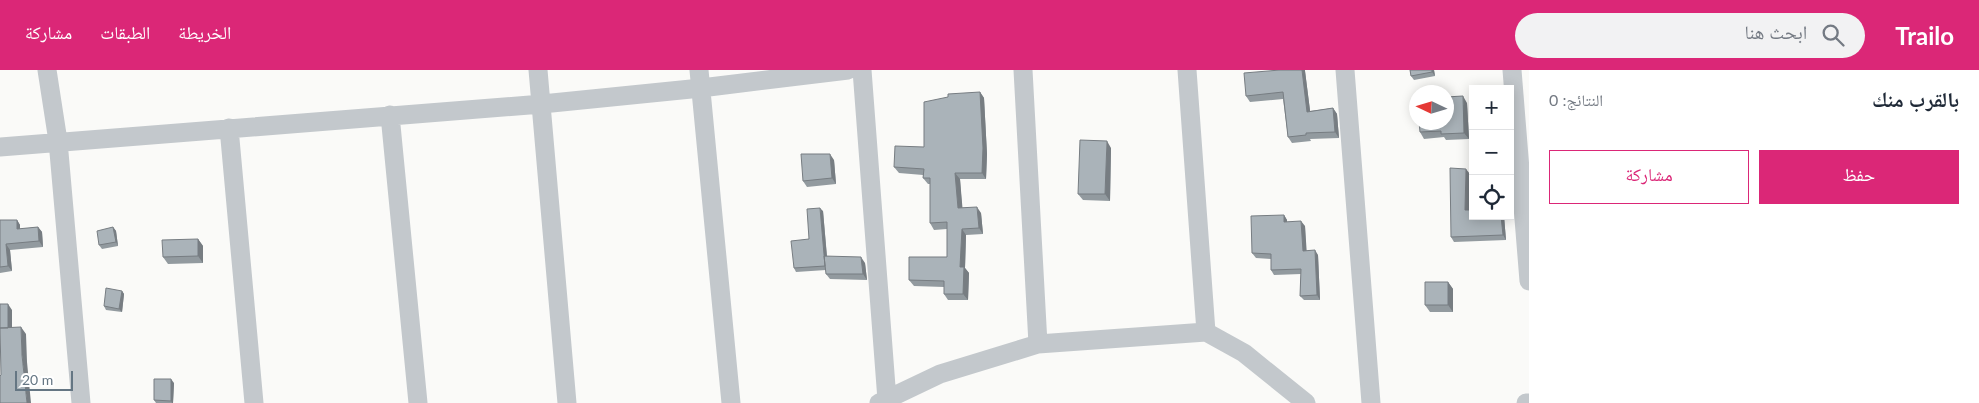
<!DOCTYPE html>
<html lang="ar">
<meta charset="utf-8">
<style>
:root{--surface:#fff;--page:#f2f2f3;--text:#1f2937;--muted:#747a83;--line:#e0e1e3;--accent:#db2777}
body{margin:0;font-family:Lato,"Noto Naskh Arabic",sans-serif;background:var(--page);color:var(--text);direction:rtl}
.controls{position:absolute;right:15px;top:15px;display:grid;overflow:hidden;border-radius:0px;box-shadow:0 2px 12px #0003}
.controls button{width:45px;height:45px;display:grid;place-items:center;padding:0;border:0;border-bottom:1px solid var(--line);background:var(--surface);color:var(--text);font:25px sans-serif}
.compass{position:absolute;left:1409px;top:15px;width:45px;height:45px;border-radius:50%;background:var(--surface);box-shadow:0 2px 12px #0003;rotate:274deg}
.scale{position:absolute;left:15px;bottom:12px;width:58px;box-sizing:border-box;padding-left:5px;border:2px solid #657683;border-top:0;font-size:14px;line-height:18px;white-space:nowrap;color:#657683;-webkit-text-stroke:4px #fff;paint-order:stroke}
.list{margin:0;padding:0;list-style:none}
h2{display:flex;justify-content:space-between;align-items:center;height:65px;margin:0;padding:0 20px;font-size:21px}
h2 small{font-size:16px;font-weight:400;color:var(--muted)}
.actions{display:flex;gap:10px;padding:15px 20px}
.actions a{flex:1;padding:11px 0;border:1px solid var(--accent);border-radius:0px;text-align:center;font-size:18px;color:var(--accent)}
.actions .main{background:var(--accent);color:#fff}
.icon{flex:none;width:28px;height:28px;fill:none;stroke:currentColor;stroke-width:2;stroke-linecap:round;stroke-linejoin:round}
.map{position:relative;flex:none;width:1529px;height:333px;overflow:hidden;direction:ltr}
header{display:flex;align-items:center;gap:30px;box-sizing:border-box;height:70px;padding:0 25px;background:var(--accent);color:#fff}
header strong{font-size:24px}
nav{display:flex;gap:28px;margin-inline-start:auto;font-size:18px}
.search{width:350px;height:45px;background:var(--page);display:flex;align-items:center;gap:12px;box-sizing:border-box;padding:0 18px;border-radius:28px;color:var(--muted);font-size:19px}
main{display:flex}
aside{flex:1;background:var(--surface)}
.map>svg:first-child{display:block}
</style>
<header>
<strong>Trailo</strong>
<div class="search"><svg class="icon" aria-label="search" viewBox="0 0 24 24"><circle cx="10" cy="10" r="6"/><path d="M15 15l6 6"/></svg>ابحث هنا</div>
<nav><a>الخريطة</a><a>الطبقات</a><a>مشاركة</a></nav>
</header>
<main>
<aside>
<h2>بالقرب منك<small>النتائج: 0</small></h2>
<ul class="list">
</ul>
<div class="actions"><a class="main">حفظ</a><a>مشاركة</a></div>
</aside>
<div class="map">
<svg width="1529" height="333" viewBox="0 0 1529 333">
<rect width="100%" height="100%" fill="#fafaf8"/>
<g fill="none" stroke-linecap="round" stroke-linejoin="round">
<!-- street -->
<path stroke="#c3c8cc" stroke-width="19" d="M47,0l11,71 23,262
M538,0l29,333
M699,0l32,333
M862,0l25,330
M1023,0l15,274
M1187,0l19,262
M1345,0l26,333
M1512,0l17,211
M390,45l28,288
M229,58l25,275
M0,77l542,-43 159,-16 147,-18
M879,333l61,-29 98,-30 168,-12 38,21 62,50
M1526,333h3"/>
</g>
<!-- wall -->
<path fill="#929a9f" d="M1280,0h25v1l5,40 23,-3 4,6 2,24 -29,1 1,2 -19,2 -4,-6 -5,-38 -33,3 -4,-6z
M1410,0h24l1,6 -21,4 -3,-4z
M980,22l4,6 3,56 -1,25h-26l2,29 19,5 2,21 -17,1 -1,33 4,5 -1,27h-20l-4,-6v-7l-30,-1 -5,-6 38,-23v-28l-13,1 -4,-7v-39h-2l-5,-6v-3l-24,-2 -5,-6 30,-20z
M1467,33l2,36 -23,1 -2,-3 -20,2 -4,-7z
M1111,78l-1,53 -27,-1 -5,-6z
M834,90l2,24 -29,3 -4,-6z
M1470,104l-1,36 4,6h31l2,24 -52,2 -3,-5z
M823,141l4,45 38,7 2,17 -37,-1 -4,-5v-4l-30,2 -2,-4z
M1284,145l3,5v2l18,4 1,25 12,4 2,45h-16l-4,-4 1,-22 -27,1 -3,-5v-11l-15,-1 -4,-5z
M0,150h17l3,5v4l18,-2 4,5 1,15 -33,3 2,21 -12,2z
M113,157l3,4 2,15 -16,3 -3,-4z
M198,169l5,7v17l-35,1 -5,-7z
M1448,212l5,7v23h-23l-5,-7z
M122,221l2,3 -2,18 -16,-2 -2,-4z
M174,313l-1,20h-17l-2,-3z"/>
<!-- shaded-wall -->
<path fill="#777d82" d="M1302,0h3v1l6,47 -4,-6z
M1432,0h2l1,6 -3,-4z
M980,22l4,6 3,56 -1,25 -4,-6z
M1463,26l4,7 2,36 -5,-6z
M1333,38l4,6 2,24 -4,-6z
M1107,71l4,7 -1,53 -5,-7z
M830,84l4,6 2,24 -4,-6z
M1466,99l4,5 -1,41 -4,-5z
M955,103l5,6 3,35 -5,-6z
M977,137l4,6 2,21 -4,-6z
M820,138l3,3 5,59 -3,-4z
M1284,145l3,5v7l-3,-5z
M1501,146h3l2,24 -3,-5z
M17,150l3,5v9l-3,-5z
M1301,151l4,5 2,30 -4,-5z
M38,157l4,5 1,15 -4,-6z
M113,157l3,4 2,15 -2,-4z
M962,159l4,6 -1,33 4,5 -1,27 -5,-6 -3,-27z
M198,169l5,7v17l-5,-7z
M6,174l4,6 2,21 -4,-5z
M1315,180l3,5 2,45 -3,-5z
M861,187l4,6 2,17 -4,-6z
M1448,212l5,7v23l-5,-7z
M122,221l2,3 -2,18 -3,-3z
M8,234l4,6v24l-4,-6z
M21,257l5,7 1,28 4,41h-4l-5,-48z
M171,309l3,4 -1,20h-1l-1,-2z"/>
<!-- building -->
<path fill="#aab3b9" stroke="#777d82" d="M1280,0h22l5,42 26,-4 2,24 -29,1v2l-18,2 -5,-45 -37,4 -2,-23z
M1410,0h22v2l-21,4z
M980,22l3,56 -1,25h-27l3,35 19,-1 2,21 -17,1 -2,38h4l-1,27h-19v-13l-35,-1v-23h38v-35l-17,1v-45h-7l1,-9 -30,-2 1,-21 29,1v-45l24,-5v-3z
M1463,26l1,37 -23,1v-3l-21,1 -1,-10h27v-25z
M1080,70l27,1 -2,53h-27z
M801,84h29l2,24 -29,3z
M1450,98l16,1 -1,41h8v6h28l2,19 -52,2z
M820,138l5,58 -31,2 -3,-27 18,-2 -2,-30z
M1284,145v7l17,-1 2,30 12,-1 2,45 -17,1 1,-27 -30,1v-16l-19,-1 -1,-37z
M0,150h17v9l21,-2 1,14 -33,3 2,22 -8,1z
M113,157l3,15 -17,3 -2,-14z
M198,169v17l-35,1 -1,-17z
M824,186l37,1 2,17h-37z
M1425,212h23v23h-23z
M106,218l16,3 -3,18 -15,-3z
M0,234h8v24h-8z
M21,257l1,28 5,48h-27v-27l1,-1 -1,-47z
M154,309h17v22l-17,-1z"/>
</svg>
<div class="controls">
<button>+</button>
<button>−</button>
<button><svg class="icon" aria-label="locate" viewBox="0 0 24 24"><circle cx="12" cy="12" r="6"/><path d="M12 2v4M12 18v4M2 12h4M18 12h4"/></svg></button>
</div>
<svg class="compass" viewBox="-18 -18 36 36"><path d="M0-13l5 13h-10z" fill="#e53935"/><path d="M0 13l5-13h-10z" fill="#747a83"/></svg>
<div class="scale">20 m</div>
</div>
</main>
